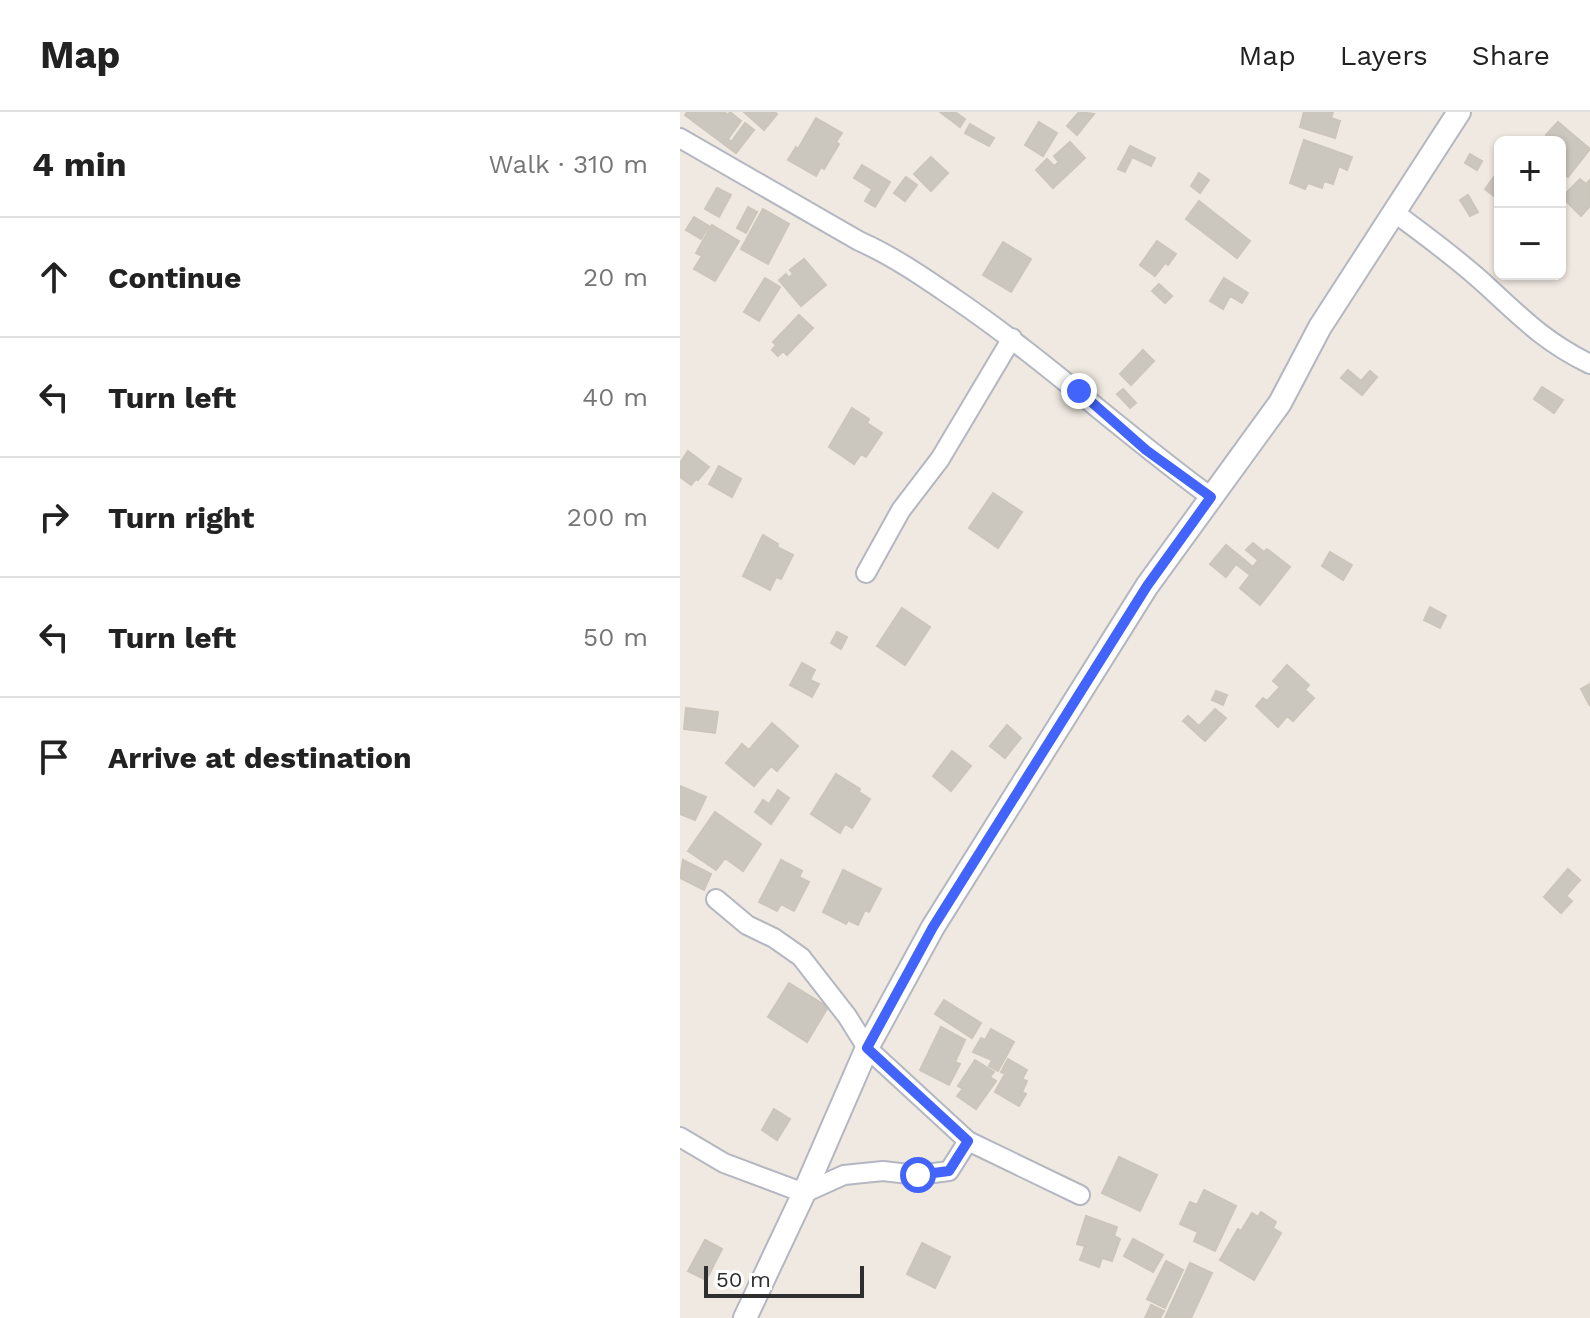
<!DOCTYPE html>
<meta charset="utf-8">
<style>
:root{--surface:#fff;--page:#f2f2f2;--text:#222;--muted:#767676;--line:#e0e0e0}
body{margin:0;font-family:"Work Sans",sans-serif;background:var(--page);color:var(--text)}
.controls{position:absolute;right:24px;top:24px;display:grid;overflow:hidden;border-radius:12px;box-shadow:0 2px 6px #0004}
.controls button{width:72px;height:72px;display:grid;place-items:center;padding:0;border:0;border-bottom:2px solid var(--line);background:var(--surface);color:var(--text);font:40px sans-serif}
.scale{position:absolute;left:24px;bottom:20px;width:160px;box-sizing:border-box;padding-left:8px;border:4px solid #2e2e2e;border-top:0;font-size:22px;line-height:28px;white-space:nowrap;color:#2e2e2e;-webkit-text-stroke:6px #fff;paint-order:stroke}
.stop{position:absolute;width:24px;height:24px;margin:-18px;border:6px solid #4264fb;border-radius:50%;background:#fff}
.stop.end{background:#4264fb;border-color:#fff;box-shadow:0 2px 8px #0008}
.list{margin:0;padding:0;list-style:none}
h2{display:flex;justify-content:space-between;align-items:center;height:104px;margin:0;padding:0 32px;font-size:34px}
h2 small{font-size:26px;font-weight:400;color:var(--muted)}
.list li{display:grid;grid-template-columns:52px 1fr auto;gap:24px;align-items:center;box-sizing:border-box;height:120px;padding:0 32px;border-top:2px solid var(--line)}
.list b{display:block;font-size:30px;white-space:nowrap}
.list em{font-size:26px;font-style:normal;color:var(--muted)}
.icon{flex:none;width:44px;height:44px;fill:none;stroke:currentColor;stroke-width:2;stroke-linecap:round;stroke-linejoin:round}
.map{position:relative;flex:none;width:910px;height:1206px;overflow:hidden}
header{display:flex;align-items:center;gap:48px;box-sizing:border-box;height:112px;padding:0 40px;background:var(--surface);border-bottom:2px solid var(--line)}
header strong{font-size:38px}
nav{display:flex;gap:44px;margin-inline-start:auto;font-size:28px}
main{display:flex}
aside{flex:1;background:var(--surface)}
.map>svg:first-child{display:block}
</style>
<header>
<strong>Map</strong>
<nav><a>Map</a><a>Layers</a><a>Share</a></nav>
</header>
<main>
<aside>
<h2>4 min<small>Walk · 310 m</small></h2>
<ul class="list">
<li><svg class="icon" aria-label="ahead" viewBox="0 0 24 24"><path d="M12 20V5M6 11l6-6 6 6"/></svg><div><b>Continue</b></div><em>20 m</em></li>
<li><svg class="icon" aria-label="left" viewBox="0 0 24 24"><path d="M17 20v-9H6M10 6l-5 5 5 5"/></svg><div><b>Turn left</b></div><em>40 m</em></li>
<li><svg class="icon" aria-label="right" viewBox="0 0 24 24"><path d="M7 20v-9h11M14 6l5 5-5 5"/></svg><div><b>Turn right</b></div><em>200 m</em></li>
<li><svg class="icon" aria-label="left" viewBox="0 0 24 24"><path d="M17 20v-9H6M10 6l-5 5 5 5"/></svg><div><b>Turn left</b></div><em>50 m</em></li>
<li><svg class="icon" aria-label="arrive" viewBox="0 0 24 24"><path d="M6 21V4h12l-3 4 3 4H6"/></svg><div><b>Arrive at destination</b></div></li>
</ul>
</aside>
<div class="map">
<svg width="910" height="1206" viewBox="0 0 910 1206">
<rect width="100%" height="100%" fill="#efe9e1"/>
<!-- building -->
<path fill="#cbc7bf" stroke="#cbc5ba" stroke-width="2" d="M7,0h37l4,3 2,-3 11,9 -13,18 3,3 14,-19 9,7 -18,23 -51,-38z
M64,0h31l2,2 -13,16z
M260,0h15l10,7 -5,8z
M399,0l15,2 -17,21 -10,-9z
M624,0h29l-2,6 9,3 -5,17 -35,-11z
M136,6l26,15 -6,9 3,2 -15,25 -3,-2 -5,9 -28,-16 8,-13 2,2z
M359,10l18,11 -14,23 -18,-11z
M878,10l32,27 -22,28 -8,-7v-15l4,-5 -4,-8h-5l-9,-7z
M290,12l24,14 -5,8 -24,-13z
M624,28l48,17 -5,13 -8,-4 -6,18 -9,-3 -2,7 -14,-5 -3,6 -15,-6z
M390,30l15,16 -32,30 -17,-18 11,-11 7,7 5,-4 -5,-6z
M450,34l25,12 -4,8 -19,-9 -7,15 -7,-3z
M790,42l12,7 -5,9 -12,-7z
M251,45l17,16 -17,18 -17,-17z
M182,53l28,17 -15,25 -10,-6 7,-12 -18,-11z
M820,57v32l-15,-12z
M519,61l10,7 -9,13 -9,-7z
M226,65l11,8 -12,16 -11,-8z
M900,67l6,5 4,-4v26l-9,10 -19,-19z
M37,76l14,7 -12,22 -14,-8z
M788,83l10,17 -8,4 -10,-16z
M519,89l51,40 -13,17 -51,-39z
M68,95l9,5 -11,21 -9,-5z
M83,97l26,15 -21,40 -27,-15z
M14,105l15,9 -8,13 -15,-9z
M32,113l27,16 -24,40 -21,-12 8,-13 -6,-3z
M477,129l19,13 -8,11 -3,-2 -10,13 -15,-11z
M323,130l28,17 -20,33 -28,-17z
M124,147l22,26 -25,21 -22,-26 7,-6 3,4 4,-4 -3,-4z
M85,166l15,9 -21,34 -15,-9z
M544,166l24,15 -6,10 -12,-7 -7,13 -13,-8z
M479,172l13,12 -7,7 -13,-12z
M119,203l14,13 -26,27 -4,-4 -5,5 -6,-6 4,-5 -3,-3z
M463,238l11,11 -23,24 -11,-11z
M668,258l13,11 9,-10 7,6 -15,18 -21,-17z
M862,275l21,13 -9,13 -20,-14z
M443,277l13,14 -6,5 -13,-14z
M172,296l17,11 -2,4 15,10 -16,24 -5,-3 -7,10 -25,-17z
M8,339l21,16 -11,13 -2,-1 -5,6 -11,-8v-14z
M39,354l22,13 -9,18 -23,-13z
M313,381l29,19 -24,36 -29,-20z
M83,423l15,9 -1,3 16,8 -12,24 -5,-2 -6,13 -27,-14z
M573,431l11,9 3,-3 23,18 -30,38 -20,-17 10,-13 -14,-11 -10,13 -16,-13 16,-19 27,22 5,-7 -12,-10z
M650,440l22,13 -9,15 -21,-14z
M750,495l16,9 -6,12 -16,-8z
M222,496l28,19 -25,38 -28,-19z
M157,520l10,5 -6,12 -10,-6z
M122,551l13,7 -5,10 9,4 -7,13 -22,-12z
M607,553l22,20 -4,5 9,8 -21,23 -6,-5 -9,11 -22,-21 7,-8 4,3 13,-14 -7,-6z
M910,572v22l-9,-17z
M536,579l11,4 -4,10 -11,-5z
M6,596l32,4 -3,21 -31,-4z
M535,597l11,9 -21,23 -22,-20 5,-5 11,10z
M92,611l26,23 -21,25 -6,-5 -17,20 -28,-23 16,-19 7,6z
M327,613l14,13 -16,20 -15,-12z
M272,639l19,15 -20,25 -18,-15z
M156,662l24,15 -1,3 11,7 -18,29 -7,-4 -5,9 -29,-19z
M0,674l26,11 -11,23 -15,-6z
M98,678l11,8 -18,26 -16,-12 8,-12 6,4z
M35,700l46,32 -18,27 -18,-13 -9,12 -28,-19z
M3,748l28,14 -7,16 -24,-12z
M101,748l21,11 -3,6 10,5 -15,29 -13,-7 -4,7 -18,-9z
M888,757l12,11 -14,16 6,5 -11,12 -17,-16z
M163,758l38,19 -12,23 -4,-2 -7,15 -10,-5 -2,4 -23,-12z
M109,871l39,24 -21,35 -39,-25z
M264,888l37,23 -9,15 -37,-24z
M261,915l24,13 -10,22 5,2 -11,21 -29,-15z
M311,917l23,13 -16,29 -9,-5 3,-6 -19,-8 8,-14 4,2z
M328,947l19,11 -5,9 5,2 -5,11 4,2 -7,12 -24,-14 10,-18 -4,-2z
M295,948l19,12 -4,5 6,4 -20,28 -19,-13 6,-7 -5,-3z
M94,997l16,10 -13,21 -15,-10z
M439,1045l38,18 -17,36 -38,-18z
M524,1078l32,16 -21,45 -21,-10 4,-9 -18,-8 10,-22 7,3z
M581,1100l15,10 -3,6 8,5 -27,47 -34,-20 18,-31 3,2 11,-18 6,4z
M406,1104l31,11 -3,9 6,3 -8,22 -10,-3 -3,9 -19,-7 5,-14 -8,-2z
M453,1127l30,16 -10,17 -29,-16z
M25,1128l17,9 -16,31 -18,-9z
M242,1131l28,14 -15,31 -28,-14z
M486,1149l17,9 -18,38 -18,-9z
M510,1151l22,10 -21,45h-26z
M471,1193l13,6 -4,7h-15z"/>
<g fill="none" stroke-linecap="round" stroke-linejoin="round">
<defs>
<path id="minor" d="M0,26l179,103c34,15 64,36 95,57 90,61 169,135 257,199
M715,101c31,23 63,46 92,73 36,33 58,56 103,78
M186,461l35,-63 39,-51 72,-121
M36,787l31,26 27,13 27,19 46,59 20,32 101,93 112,54
M0,1025l44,26 80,30 40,-18 39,-4 35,4 31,-4 19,-30"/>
<path id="tertiary" d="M65,1206l59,-125 63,-145 66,-121 214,-341 133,-183 40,-76 139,-215"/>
</defs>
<!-- minor casing -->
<use href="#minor" stroke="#b4b7c1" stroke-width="22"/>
<!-- tertiary casing -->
<use href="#tertiary" stroke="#b4b7c1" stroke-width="26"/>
<!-- minor -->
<use href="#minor" stroke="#fff" stroke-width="18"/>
<!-- tertiary -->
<use href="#tertiary" stroke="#fff" stroke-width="22"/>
</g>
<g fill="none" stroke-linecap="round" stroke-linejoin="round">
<!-- route -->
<path stroke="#4264fb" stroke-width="10" d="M238,1063l31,-4 19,-30 -101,-93 66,-121 214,-341 64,-89 -65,-47 -67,-59"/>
</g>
</svg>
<div class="controls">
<button>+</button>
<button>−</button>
</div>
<div class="scale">50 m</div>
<div class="stop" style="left:238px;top:1063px"></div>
<div class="stop end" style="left:399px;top:279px"></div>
</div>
</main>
